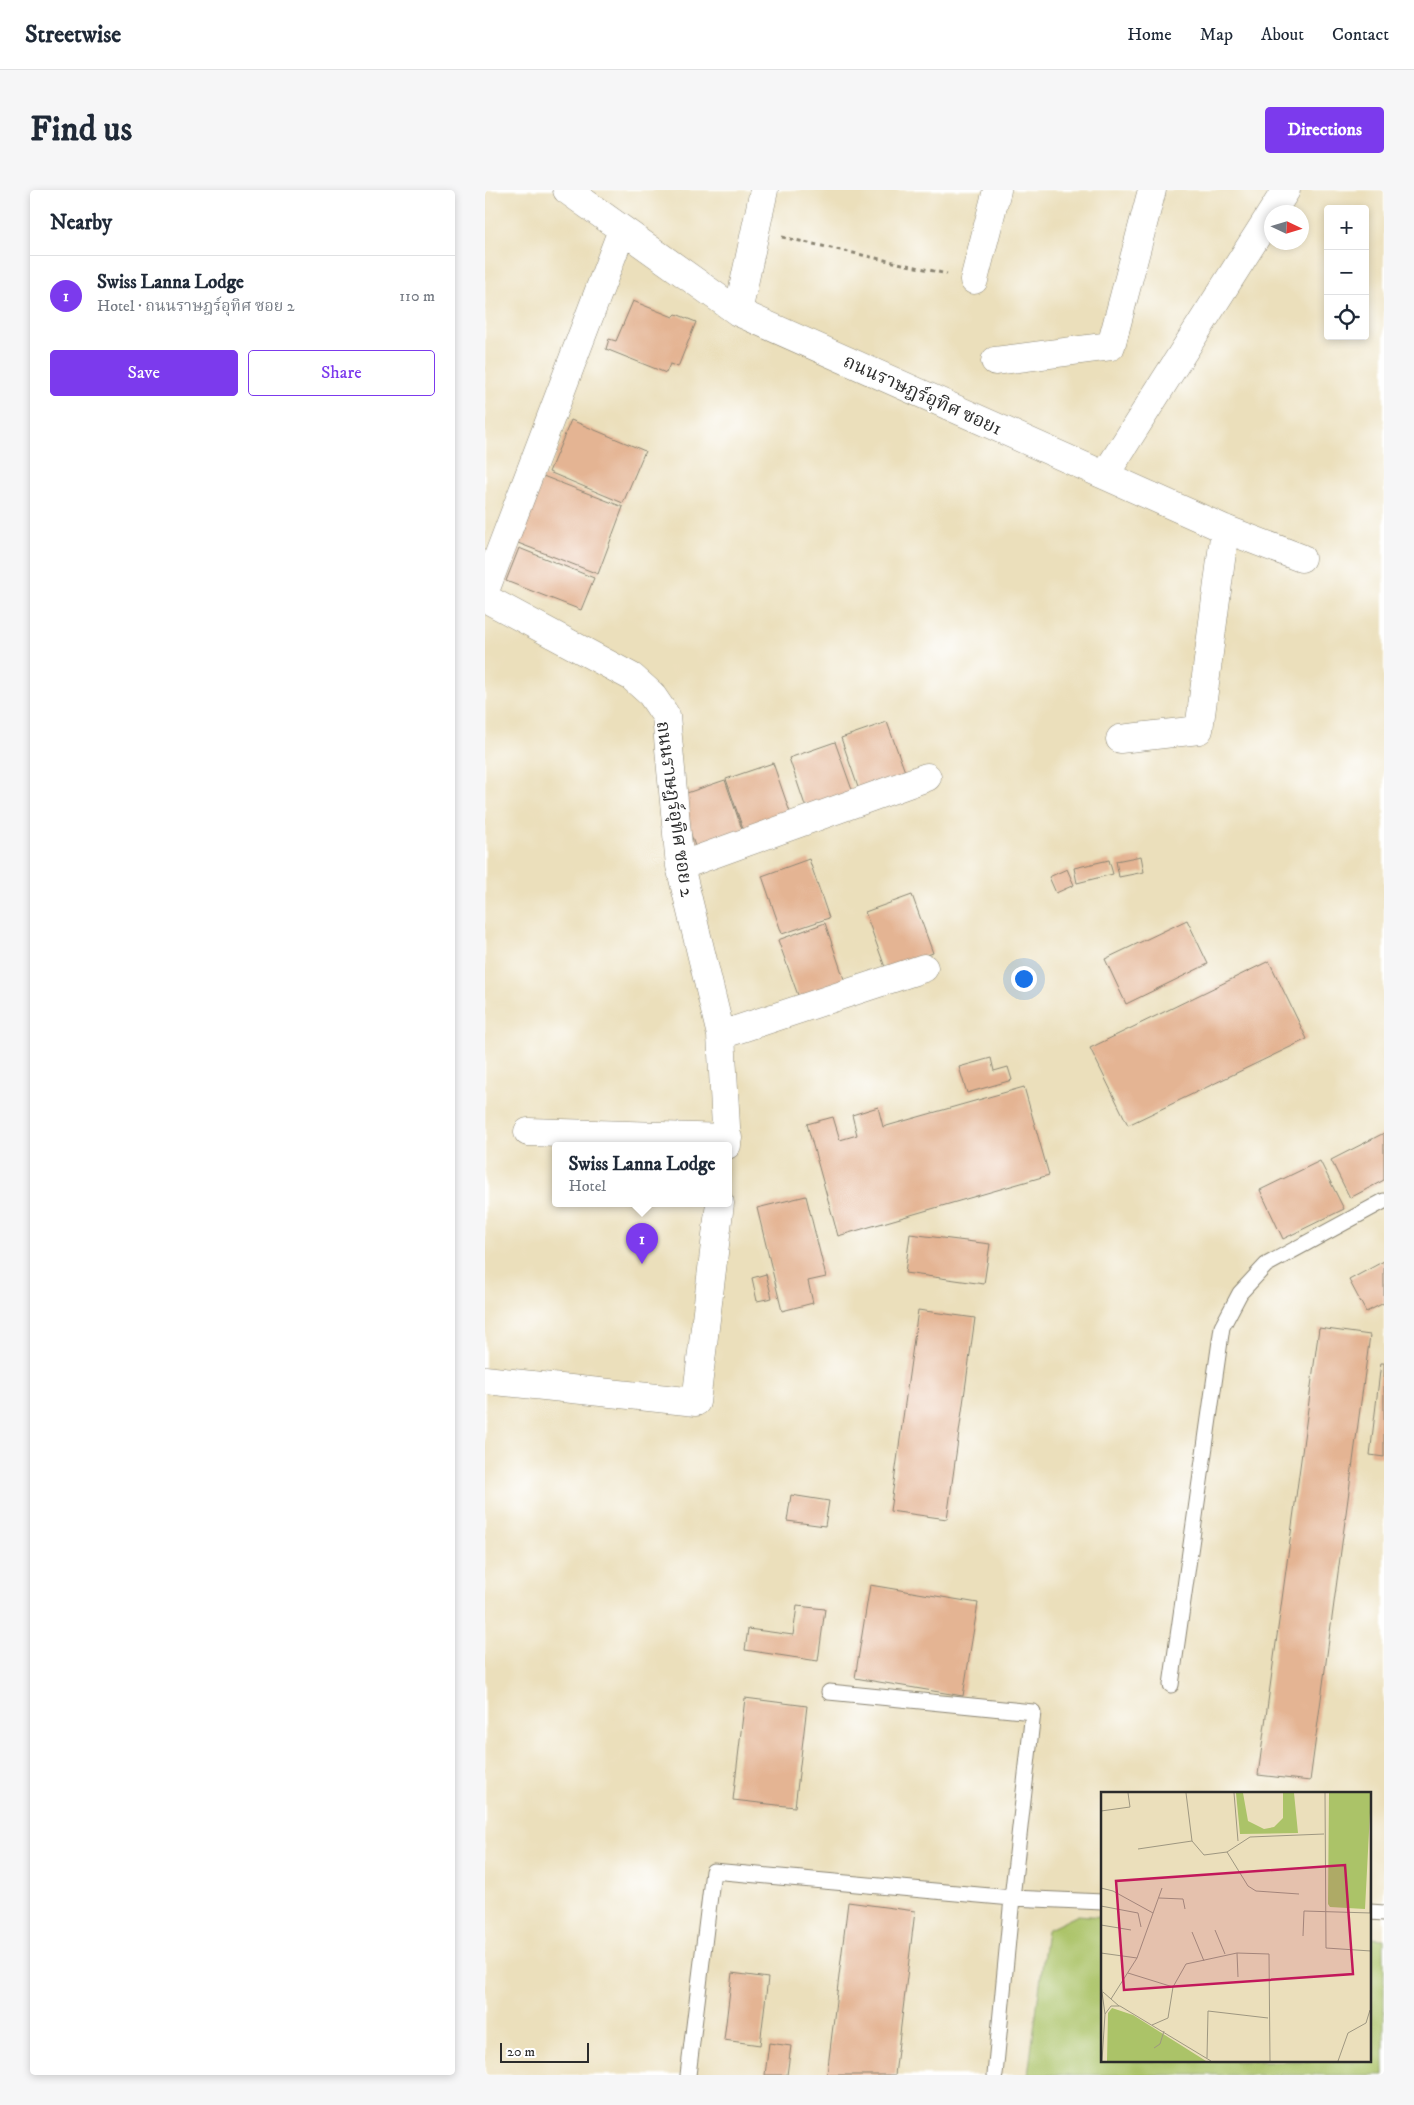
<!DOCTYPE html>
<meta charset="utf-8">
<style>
:root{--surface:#fff;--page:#f6f6f7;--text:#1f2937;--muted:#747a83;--line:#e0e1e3;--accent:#7c3aed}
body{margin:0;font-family:"IM FELL DW Pica","Noto Serif Thai",serif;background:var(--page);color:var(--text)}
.controls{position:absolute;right:15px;top:15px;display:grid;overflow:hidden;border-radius:5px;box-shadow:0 2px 8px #0003}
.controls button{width:45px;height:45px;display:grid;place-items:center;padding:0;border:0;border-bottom:1px solid var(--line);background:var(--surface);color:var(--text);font:25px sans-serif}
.compass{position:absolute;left:779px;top:15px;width:45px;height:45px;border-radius:50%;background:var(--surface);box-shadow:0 2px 8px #0003;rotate:94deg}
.scale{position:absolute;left:15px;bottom:12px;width:89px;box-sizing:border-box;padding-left:5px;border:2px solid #2b2b2b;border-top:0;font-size:14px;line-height:18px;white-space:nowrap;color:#2b2b2b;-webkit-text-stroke:4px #fff;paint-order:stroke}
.you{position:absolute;left:538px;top:788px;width:18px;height:18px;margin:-12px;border:4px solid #fff;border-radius:50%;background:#1a73e8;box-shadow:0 0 0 8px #1a73e833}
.badge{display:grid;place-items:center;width:32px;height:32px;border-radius:50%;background:var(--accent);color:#fff;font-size:16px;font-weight:700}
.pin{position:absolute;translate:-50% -41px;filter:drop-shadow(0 1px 2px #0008)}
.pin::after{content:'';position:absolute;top:26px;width:18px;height:15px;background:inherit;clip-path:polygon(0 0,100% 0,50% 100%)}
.popup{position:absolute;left:67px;top:952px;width:180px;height:65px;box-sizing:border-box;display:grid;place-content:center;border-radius:5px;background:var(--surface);filter:drop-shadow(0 1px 4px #0005);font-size:16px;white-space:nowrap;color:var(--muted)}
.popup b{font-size:19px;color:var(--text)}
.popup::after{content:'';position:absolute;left:50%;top:100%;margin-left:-10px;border:10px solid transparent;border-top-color:var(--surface)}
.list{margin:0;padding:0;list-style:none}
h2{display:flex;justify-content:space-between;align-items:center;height:65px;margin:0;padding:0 20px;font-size:21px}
h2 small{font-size:16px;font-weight:400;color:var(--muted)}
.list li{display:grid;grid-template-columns:32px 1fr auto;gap:15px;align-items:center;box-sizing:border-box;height:80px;padding:0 20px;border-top:1px solid var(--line)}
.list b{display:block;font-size:19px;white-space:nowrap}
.list p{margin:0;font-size:16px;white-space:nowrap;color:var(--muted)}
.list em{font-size:16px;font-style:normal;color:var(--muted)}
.actions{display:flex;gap:10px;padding:15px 20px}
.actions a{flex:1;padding:11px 0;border:1px solid var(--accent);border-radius:5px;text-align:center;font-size:18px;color:var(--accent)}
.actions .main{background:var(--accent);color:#fff}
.icon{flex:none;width:28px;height:28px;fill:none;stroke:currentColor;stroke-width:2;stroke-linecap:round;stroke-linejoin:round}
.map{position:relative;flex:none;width:899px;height:1885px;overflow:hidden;border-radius:5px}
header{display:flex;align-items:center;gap:30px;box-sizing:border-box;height:70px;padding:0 25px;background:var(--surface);border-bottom:1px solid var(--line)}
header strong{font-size:24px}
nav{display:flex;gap:28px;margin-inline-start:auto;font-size:18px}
.intro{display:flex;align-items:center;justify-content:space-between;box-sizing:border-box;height:120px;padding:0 30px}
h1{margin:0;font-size:35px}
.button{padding:12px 22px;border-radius:5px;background:var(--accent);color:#fff;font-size:18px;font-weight:700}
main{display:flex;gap:30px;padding:0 30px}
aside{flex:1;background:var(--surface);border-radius:5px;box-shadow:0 2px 8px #0003}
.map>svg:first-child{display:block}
</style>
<header>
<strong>Streetwise</strong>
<nav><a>Home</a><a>Map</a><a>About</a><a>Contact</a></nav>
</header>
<div class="intro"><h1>Find us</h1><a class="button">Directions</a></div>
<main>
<aside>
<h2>Nearby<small></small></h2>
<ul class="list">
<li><span class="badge">1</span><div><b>Swiss Lanna Lodge</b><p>Hotel · ถนนราษฎร์อุทิศ ซอย 2</p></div><em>110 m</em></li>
</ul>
<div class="actions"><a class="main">Save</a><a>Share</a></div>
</aside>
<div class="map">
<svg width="899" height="1885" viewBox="0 0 899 1885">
<rect width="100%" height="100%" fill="#fff"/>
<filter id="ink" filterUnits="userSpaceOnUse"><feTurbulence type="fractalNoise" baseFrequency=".02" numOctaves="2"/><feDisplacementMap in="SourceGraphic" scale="10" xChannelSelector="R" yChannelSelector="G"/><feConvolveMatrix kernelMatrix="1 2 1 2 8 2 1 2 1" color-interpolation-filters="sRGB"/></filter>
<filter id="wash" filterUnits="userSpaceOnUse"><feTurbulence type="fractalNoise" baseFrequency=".0096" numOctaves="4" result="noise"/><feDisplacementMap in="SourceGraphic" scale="20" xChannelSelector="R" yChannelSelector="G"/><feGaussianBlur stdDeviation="1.12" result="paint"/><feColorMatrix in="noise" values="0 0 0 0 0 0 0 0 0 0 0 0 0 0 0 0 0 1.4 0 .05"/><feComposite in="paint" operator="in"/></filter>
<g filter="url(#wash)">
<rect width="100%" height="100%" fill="#ebdfbb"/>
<!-- green -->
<path fill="#abc368" stroke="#6b774a" d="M593,1725l25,2v144h267v-123l14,1v136h-356l19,-145z"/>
<g id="blocks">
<!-- building -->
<path fill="#e4b493" d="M148,111l40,16 3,-3 20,8 -18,45 -8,-3 -4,9 -60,-24 3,-10 7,2z
M86,230l74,31 -22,52 -74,-31z
M58,286l80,31 -25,67 -80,-31z
M34,358l75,30 -13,32 -75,-29z
M402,532l21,58 -47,16 -20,-58z
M350,552l21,59 -47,16 -20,-59z
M288,573l20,58 -47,17 -20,-59z
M240,590l20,58 -47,17 -20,-59z
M656,666l3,16 -25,5 -3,-16z
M324,669l20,59 -47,16 -20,-58z
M624,670l4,14 -36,9 -3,-15z
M582,679l7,16 -18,8 -7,-16z
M427,705l21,58 -47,17 -21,-58z
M702,730l21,44 -82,40 -21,-45z
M340,733l20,59 -46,16 -21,-58z
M784,771l38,78 -179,86 -38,-77z
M506,868l3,13 14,-4 4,13 -45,13 -8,-26z
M539,897l25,88 -211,61 -31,-112 26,-7 7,23 17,-5 -5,-20 26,-8 5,20z
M899,943v47l-34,18 -19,-38z
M835,971l24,48 -61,30 -23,-49z
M321,1006l20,81 -18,4 5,22 -31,8 -25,-103z
M425,1044l80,10 -6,40 -79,-11z
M899,1071v42l-18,9 -17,-32z
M281,1084l6,24 -15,3 -5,-23z
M433,1120l57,8 -28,201 -57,-8z
M834,1138l51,7 -60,446 -52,-6z
M896,1173h3v94l-14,-2z
M306,1305l38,6 -4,25 -38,-5z
M385,1395l108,18 -15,93 -108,-18z
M312,1416l28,3 -7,52 -73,-11 3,-21 45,6z
M260,1508l62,8 -12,101 -62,-7z
M363,1712l67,9 -20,164h-68z
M247,1783l36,5 -8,67 -36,-5z
M284,1853l22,3 -4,29h-22z"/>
</g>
</g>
<g filter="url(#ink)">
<use href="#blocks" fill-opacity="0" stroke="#8b8573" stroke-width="1"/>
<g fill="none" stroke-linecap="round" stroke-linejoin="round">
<defs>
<path id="service" d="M686,1495l51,-358 18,-34 26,-28 118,-64
M344,1502l204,20 -21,186 -17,177
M885,1722l14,1
M203,1885l25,-204 299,27 91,4"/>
<path id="minor" d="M82,0l171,122 487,217 76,29
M489,90l23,-90
M253,122l26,-122
M510,171l116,-15 41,-156
M620,285l181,-285
M0,401l137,-361
M0,408l147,79 19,17 15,22 14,150 41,169 6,110
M635,549l79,-9 26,-201
M195,676l247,-89
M236,845l203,-67
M43,942l200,6
M0,1190l211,22 24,-199"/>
</defs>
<!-- service casing -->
<use href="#service" stroke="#8b8573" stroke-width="17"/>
<!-- minor casing -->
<use href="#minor" stroke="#8b8573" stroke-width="29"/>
<!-- path -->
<path stroke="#8b8573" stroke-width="3" stroke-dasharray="4 4" stroke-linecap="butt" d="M297,47l165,37"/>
<!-- service -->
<use href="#service" stroke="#fff" stroke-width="15"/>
<!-- minor -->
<use href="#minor" stroke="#fff" stroke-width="28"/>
</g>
</g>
<g text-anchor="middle" stroke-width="4" stroke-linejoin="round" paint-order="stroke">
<!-- street labels -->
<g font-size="19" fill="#2b2b2b" stroke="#fff">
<text transform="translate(438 204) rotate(24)" y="7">ถนนราษฎร์อุทิศ ซอย1</text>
<text transform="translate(191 619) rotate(82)" y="7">ถนนราษฎร์อุทิศ ซอย 2</text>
</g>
</g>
<!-- overview -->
<g transform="translate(616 1602)">
<rect width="270" height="270" fill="#ebdfbb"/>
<path d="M135,1h7l5,28 16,8 10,-2 9,-9v-25h11l4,40 -58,1zM228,1h42l-6,116 -35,-2 -2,-3zM11,216l21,7 73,46h-99l1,-48z" fill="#abc368"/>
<path fill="none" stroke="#9e9781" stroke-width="1" d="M85,1l6,48 12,14 23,-3 21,34 8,5 43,3M133,1l4,48M224,1l1,155 45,3M0,19l29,-4 -2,-14M37,57l54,-8M126,60l23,-15 74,-3M0,96l12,3 40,22M58,106l24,1 2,10M0,114l37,7 3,14M269,121l1,-83M0,133l30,5M114,138l10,24M91,140l12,29M202,144l1,-25 67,2M0,161l36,5M136,161l1,24M27,181l45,14M0,193l4,29 -3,47M2,200l16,14M10,207l26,-41 25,-70M4,222l6,-8h9l91,55M51,233l16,-7 5,-31 13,-23 51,-11 32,1 1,107M53,256l6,-4 4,-13M106,266l1,-47 60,7M237,269l10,-28 18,-10 4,-13"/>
<path fill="#c2185b" fill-opacity="0.15" stroke="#c2185b" stroke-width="2.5" d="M244,73l8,109 -229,16 -8,-109z"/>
<rect width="270" height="270" fill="none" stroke="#2b2b2b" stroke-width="2.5"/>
</g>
</svg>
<div class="controls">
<button>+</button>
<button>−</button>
<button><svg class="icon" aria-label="locate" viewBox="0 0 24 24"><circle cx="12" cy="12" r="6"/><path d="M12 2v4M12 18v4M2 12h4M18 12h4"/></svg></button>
</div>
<svg class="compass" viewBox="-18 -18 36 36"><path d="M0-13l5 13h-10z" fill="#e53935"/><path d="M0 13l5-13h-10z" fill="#747a83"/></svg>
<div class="scale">20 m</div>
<div class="you"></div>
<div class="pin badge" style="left:157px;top:1074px">1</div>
<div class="popup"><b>Swiss Lanna Lodge</b>Hotel</div>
</div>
</main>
